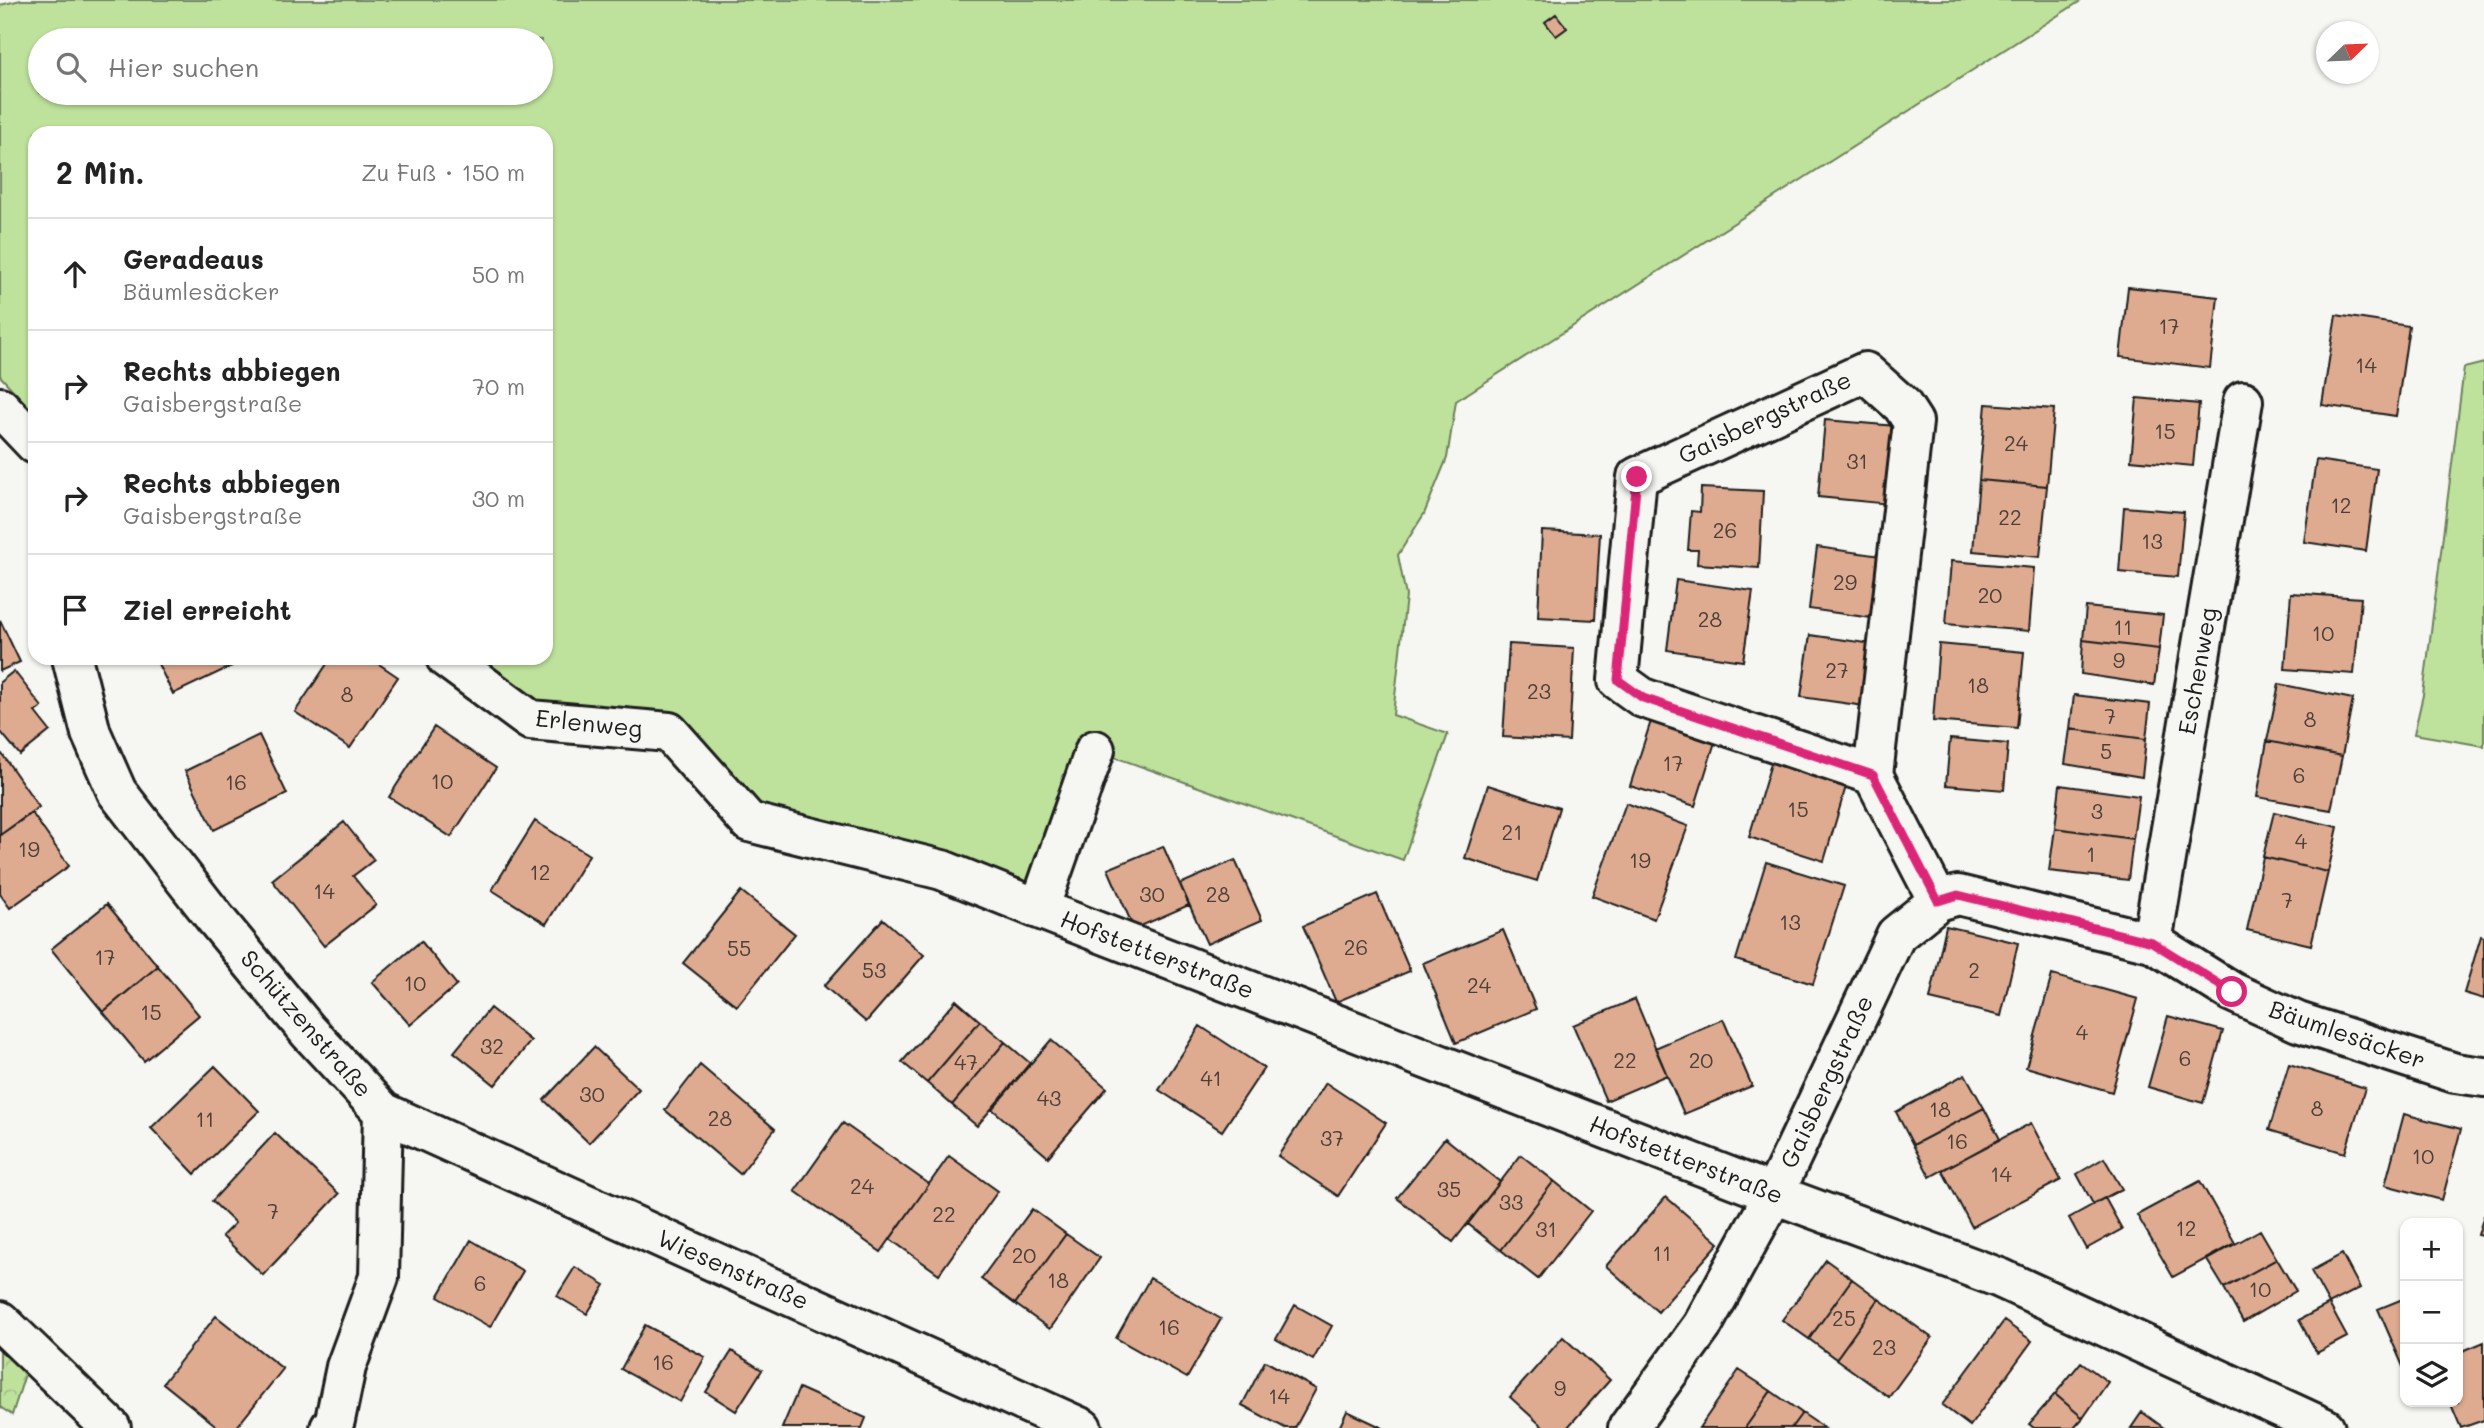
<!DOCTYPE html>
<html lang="de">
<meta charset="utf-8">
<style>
:root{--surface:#fff;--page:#f2f2f2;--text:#222;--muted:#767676;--line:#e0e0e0}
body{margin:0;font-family:Mali,sans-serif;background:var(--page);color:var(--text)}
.controls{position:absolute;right:21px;bottom:21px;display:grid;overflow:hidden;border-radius:14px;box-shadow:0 2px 5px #0004}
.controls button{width:63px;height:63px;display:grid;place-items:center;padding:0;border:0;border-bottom:2px solid var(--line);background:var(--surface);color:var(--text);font:35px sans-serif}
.compass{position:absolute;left:2316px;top:21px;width:63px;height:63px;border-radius:50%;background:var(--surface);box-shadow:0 2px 5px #0004;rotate:67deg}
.stop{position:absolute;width:21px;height:21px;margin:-16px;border:5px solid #db2777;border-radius:50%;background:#fff}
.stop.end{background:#db2777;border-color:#fff;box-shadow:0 2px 7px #0008}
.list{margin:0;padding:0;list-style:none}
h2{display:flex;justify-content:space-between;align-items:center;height:91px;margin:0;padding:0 28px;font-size:30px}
h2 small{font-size:23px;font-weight:400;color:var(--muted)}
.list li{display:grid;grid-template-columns:46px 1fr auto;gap:21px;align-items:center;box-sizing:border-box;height:112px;padding:0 28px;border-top:2px solid var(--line)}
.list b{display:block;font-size:26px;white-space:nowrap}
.list p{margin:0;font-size:23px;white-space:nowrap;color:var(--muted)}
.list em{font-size:23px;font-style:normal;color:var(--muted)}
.icon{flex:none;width:38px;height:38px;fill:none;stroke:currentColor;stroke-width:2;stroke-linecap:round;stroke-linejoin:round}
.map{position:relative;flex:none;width:2484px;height:1428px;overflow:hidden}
.search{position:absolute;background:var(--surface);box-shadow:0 2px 5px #0004;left:28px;top:28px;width:525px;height:77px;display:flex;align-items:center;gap:18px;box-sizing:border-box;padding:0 24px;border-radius:38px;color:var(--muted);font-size:26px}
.panel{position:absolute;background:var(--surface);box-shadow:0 2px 5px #0004;left:28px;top:126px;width:525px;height:539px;border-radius:21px}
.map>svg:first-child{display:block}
</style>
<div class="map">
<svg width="2484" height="1428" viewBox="0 0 2484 1428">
<defs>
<pattern id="forest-crowns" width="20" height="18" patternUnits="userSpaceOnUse" patternTransform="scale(1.75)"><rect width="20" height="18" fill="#bee29c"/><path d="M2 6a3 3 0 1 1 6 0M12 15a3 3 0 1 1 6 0" fill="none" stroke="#a3c186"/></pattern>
</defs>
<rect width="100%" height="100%" fill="#f6f6f2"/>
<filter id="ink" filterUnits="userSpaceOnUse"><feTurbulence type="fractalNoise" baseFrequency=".0143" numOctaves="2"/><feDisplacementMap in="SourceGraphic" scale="14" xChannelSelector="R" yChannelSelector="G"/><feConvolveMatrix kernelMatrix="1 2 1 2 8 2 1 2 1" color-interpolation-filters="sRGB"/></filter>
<g filter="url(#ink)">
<!-- green -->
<path fill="#bee29c" stroke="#6d7f5c" stroke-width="2" fill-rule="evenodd" d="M21,0h2061l-626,401 -9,57 -23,56 -26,41 8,41 -13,119 55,19 -45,126 -308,-110 -56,159 -290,-87 -80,-90 -156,-23 -61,-51h94v-525h-511v281l-35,-38v-371zM40,40h501v53h-501z
M2484,363v383l-70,-12 9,-39 41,-327z"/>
<!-- forest -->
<path fill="url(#forest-crowns)" stroke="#6d7f5c" stroke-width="2" d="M0,1343l27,25 -15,47 -12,-8z"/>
<!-- building -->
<path fill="#deab91" stroke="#1c1c1c" stroke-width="2" d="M1556,14l11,14 -11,8 -11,-14z
M2128,287l90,10 -8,71 -90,-11z
M2336,315l73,11 -13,90 -74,-11z
M2137,398l62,6 -6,62 -62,-6z
M1986,404l68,5 -7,77 -68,-6z
M1825,420l71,6 -6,78 -72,-7z
M2316,460l61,9 -11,82 -62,-9z
M1979,480l68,6 -7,71 -67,-6z
M1701,488l62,3 -4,77 -62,-4 1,-14h-10l3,-39 9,1z
M2124,507l60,5 -6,65 -59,-5z
M1542,531l58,3 -5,86 -57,-3z
M1817,547l64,9 -9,62 -63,-9z
M1951,561l83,7 -5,63 -83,-7z
M1676,580l77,11 -10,70 -76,-11z
M2291,593l70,5 -7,76 -69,-5z
M2086,607l77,8 -4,34 -76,-9z
M0,620l20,42 -20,9z
M1810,635l63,9 -8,62 -64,-9z
M2083,640l76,9 -5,36 -73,-11z
M1509,644l65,4 -5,93 -66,-4z
M1939,644l85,8 -7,76 -84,-7z
M155,658h76l3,7 -61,29z
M331,658h39l28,19 -48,71 -55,-36z
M14,671l28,36 -7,5 15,19 -30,24 -20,-24v-49z
M2279,684l74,15 -11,57 -75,-15z
M2074,695l76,9 -4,35 -76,-10z
M1651,721l64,21 -20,64 -65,-20z
M434,727l62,41 -45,69 -62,-40z
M2070,729l76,10 -4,38 -77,-13z
M259,735l28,59 -73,36 -29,-59z
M1950,739l58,5 -4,46 -58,-5z
M2267,741l75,15 -11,54 -74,-13z
M2,754l37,53 -39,28v-80z
M1772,760l75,23 -23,78 -75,-24z
M1488,785l71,23 -22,73 -72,-23z
M2060,785l79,11 -6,43 -78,-11z
M1626,803l62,23 -34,93 -62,-23z
M2274,812l64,15 -10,45 -65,-15z
M32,813l37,53 -59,42 -10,-14v-59z
M535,821l54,34 -43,69 -54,-34z
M344,822l30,38 -21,16 23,29 -52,41 -52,-66z
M2055,828l78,11 -5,41 -79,-9z
M1163,846l26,59 -55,24 -26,-60z
M2263,857l65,15 -17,73 -64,-15z
M1235,860l27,60 -55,24 -27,-60z
M1766,862l78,24 -31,98 -77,-24z
M741,891l54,43 -58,72 -54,-43z
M1377,894l33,77 -74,31 -33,-76z
M107,904l51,62 -55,46 -52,-63z
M883,919l41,36 -58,67 -42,-36z
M1946,926l72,17 -17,73 -71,-17z
M1503,930l33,79 -80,34 -33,-80z
M2481,936l3,1v62l-20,-6z
M421,941l36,44 -47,40 -38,-43z
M158,966l41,49 -55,46 -41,-49z
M2052,975l86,24 -26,93 -86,-25z
M1635,999l32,76 -61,26 -33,-76z
M956,1000l24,21 -53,62 -25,-21z
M490,1008l41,33 -36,44 -41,-33z
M2168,1016l55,15 -20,72 -55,-16z
M1723,1019l29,67 -68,28 -29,-66z
M980,1021l25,21 -53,63 -25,-22z
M1200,1026l64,42 -42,63 -63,-41z
M1051,1040l56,48 -59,69 -56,-48z
M1005,1042l25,21 -53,63 -25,-21z
M594,1047l45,42 -50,54 -45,-43z
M2289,1064l76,24 -20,65 -76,-23z
M700,1065l75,64 -35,45 -75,-64z
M215,1066l44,45 -64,63 -44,-46z
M1965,1074l19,34 -71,37 -17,-33z
M1326,1083l60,40 -48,73 -60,-40z
M1984,1108l16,31 -70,38 -17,-32z
M2404,1114l57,15 -19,71 -57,-15z
M843,1123l86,61 -48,68 -86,-61z
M2031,1123l30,57 -89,47 -30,-57z
M275,1133l64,61 -76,81 -41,-39 13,-13 -23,-22z
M1445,1138l55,44 -47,60 -56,-44z
M1521,1155l33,26 -53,69 -33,-26z
M949,1156l49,35 -59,83 -49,-35z
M2104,1158l18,31 -29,15 -16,-30z
M1554,1181l37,30 -53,68 -37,-29z
M2200,1181l35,62 -62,34 -36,-62z
M1666,1197l53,46 -61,69 -52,-46z
M2105,1198l17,31 -36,20 -17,-31z
M1032,1209l34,25 -51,70 -34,-25z
M2484,1215v21l-6,-1z
M2260,1230l17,29 -53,29 -17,-28z
M1066,1234l34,24 -50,71 -35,-25z
M471,1240l52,31 -33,56 -52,-30z
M2342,1254l18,34 -31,16 -18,-33z
M2277,1259l19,32 -53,31 -19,-34z
M1826,1260l26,19 -43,60 -27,-19z
M575,1267l30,18 -18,29 -30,-18z
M1150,1278l71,41 -34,59 -71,-40z
M1852,1279l27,20 -43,60 -27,-20z
M2405,1298v73l-27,-62z
M1879,1299l53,39 -43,59 -53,-38z
M2329,1304l18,33 -30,16 -18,-33z
M1295,1305l37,21 -19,34 -37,-21z
M216,1316l67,53 -47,59h-17l-56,-45z
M2004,1321l28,20 -62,85 -28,-21z
M645,1325l60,32 -25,45 -59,-33z
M1563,1337l47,43 -43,48h-23l-34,-31z
M2484,1342v78l-23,8 -11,-26h8v-49z
M732,1351l30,19 -26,41 -30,-19z
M1265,1361l51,28 -21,39h-10l-43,-23z
M2081,1362l27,20 -25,36 -28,-24z
M1739,1370l32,21 -26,37h-46z
M799,1388l67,30 -4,10h-80z
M1771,1391l31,22 -11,15h-46z
M2055,1394l28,24 -9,10h-40l-5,-4z
M1347,1411l36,17h-44z
M2142,1412l22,16h-33z
M1802,1413l22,15h-33z"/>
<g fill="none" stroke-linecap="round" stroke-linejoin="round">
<defs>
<path id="minor" d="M0,407l35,37
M72,658l19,75 26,59 97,125 94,114 75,81 699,316
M446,658l84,62 139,12 80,90 193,48 97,39
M1095,750l-56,159 735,285 226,84 325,150
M1938,901l20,-6 194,47 80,50 66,30 157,51 29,4
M2152,942l91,-541
M0,1321l111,107
M330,1428l5,-8 11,-53 33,-90 4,-165
M1628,1428l74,-102 72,-132 122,-259 42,-34 -65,-126 40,-353 -11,-17 -37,-33 -228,105 -19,203 25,18 230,77"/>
</defs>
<!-- minor casing -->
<use href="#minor" stroke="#1c1c1c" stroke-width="44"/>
<!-- minor -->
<use href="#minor" stroke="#f6f6f2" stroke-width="38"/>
</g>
</g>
<g fill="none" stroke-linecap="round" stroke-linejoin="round" filter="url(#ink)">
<!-- route -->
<path stroke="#db2777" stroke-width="9" d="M1637,477l-19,203 25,18 230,77 65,126 20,-6 194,47 80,50"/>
</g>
<g text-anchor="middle" stroke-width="5" stroke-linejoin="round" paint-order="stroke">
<!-- number labels -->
<g font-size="21" fill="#4c4039">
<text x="2169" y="334">17</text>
<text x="2366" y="373">14</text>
<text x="2165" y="439">15</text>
<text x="2016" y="451">24</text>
<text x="1857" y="469">31</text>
<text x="2341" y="513">12</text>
<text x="2010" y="525">22</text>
<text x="1725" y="538">26</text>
<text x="2152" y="549">13</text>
<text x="1845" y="590">29</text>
<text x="1990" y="603">20</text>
<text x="1710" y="627">28</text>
<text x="2123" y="635">11</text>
<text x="2323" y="641">10</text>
<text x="2119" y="668">9</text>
<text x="1837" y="678">27</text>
<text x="1978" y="693">18</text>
<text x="1539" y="699">23</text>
<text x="347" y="702">8</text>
<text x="2110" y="724">7</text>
<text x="2310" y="727">8</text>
<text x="2106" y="759">5</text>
<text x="1673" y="771">17</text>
<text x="2299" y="783">6</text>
<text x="442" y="789">10</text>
<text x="236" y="790">16</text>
<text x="1798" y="817">15</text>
<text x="2097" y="819">3</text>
<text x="1512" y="840">21</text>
<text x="2301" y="849">4</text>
<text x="29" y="857">19</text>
<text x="2091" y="862">1</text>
<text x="1640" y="868">19</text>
<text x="540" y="880">12</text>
<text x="324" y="899">14</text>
<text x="1152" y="902">30</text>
<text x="1218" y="902">28</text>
<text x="2287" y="908">7</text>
<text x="1790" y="930">13</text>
<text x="1356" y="955">26</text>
<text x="739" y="956">55</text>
<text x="105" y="965">17</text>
<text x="874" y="978">53</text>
<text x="1974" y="978">2</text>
<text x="415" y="991">10</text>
<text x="1479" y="993">24</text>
<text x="151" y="1020">15</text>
<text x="2082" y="1040">4</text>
<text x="492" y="1054">32</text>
<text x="2185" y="1066">6</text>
<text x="1625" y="1068">22</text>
<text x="1701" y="1068">20</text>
<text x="966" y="1070">47</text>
<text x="1211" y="1086">41</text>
<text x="592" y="1102">30</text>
<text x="1049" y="1106">43</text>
<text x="2317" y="1116">8</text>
<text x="1940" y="1117">18</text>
<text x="720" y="1126">28</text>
<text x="205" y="1127">11</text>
<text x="1332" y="1146">37</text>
<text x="1957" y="1149">16</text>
<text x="2423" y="1164">10</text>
<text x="2001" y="1182">14</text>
<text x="862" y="1194">24</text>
<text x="1449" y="1197">35</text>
<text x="1511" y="1210">33</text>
<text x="273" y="1219">7</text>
<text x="944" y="1222">22</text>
<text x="2186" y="1236">12</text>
<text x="1546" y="1237">31</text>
<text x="1662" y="1261">11</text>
<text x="1024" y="1263">20</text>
<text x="1058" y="1288">18</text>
<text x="480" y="1291">6</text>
<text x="2260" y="1297">10</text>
<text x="1844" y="1326">25</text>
<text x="1169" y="1335">16</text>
<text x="1884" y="1355">23</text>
<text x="663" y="1370">16</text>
<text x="1560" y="1396">9</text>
<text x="1279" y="1404">14</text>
</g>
<!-- street labels -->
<g font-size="24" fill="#1c1c1c" stroke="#f6f6f2">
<text transform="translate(1765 418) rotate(-25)" y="8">Gaisbergstraße</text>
<text transform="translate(2198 671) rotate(-80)" y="8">Eschenweg</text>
<text transform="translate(589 724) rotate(6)" y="8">Erlenweg</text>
<text transform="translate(1157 955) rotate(21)" y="8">Hofstetterstraße</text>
<text transform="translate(306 1024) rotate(49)" y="8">Schützenstraße</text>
<text transform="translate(2347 1035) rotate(19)" y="8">Bäumlesäcker</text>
<text transform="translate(1827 1082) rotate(-65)" y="8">Gaisbergstraße</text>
<text transform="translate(1686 1160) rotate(21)" y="8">Hofstetterstraße</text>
<text transform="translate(733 1270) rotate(24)" y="8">Wiesenstraße</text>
</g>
</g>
</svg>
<div class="controls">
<button>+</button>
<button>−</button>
<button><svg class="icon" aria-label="layers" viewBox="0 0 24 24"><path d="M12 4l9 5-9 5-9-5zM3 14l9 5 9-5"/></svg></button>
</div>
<svg class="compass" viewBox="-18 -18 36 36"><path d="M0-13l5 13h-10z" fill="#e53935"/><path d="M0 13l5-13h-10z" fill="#767676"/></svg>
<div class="stop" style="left:2232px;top:992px"></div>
<div class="stop end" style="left:1637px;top:477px"></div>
<div class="search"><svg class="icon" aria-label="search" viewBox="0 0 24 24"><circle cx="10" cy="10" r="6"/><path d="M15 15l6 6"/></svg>Hier suchen</div>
<section class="panel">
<h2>2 Min.<small>Zu Fuß · 150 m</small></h2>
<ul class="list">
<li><svg class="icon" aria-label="ahead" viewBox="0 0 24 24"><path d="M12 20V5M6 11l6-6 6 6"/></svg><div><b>Geradeaus</b><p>Bäumlesäcker</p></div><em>50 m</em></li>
<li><svg class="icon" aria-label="right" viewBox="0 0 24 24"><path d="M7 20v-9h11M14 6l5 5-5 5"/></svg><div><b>Rechts abbiegen</b><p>Gaisbergstraße</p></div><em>70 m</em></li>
<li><svg class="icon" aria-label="right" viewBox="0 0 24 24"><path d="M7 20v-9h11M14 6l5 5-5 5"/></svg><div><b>Rechts abbiegen</b><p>Gaisbergstraße</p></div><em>30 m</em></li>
<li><svg class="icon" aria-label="arrive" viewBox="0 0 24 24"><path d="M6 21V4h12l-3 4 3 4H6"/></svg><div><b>Ziel erreicht</b></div></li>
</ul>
</section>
</div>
